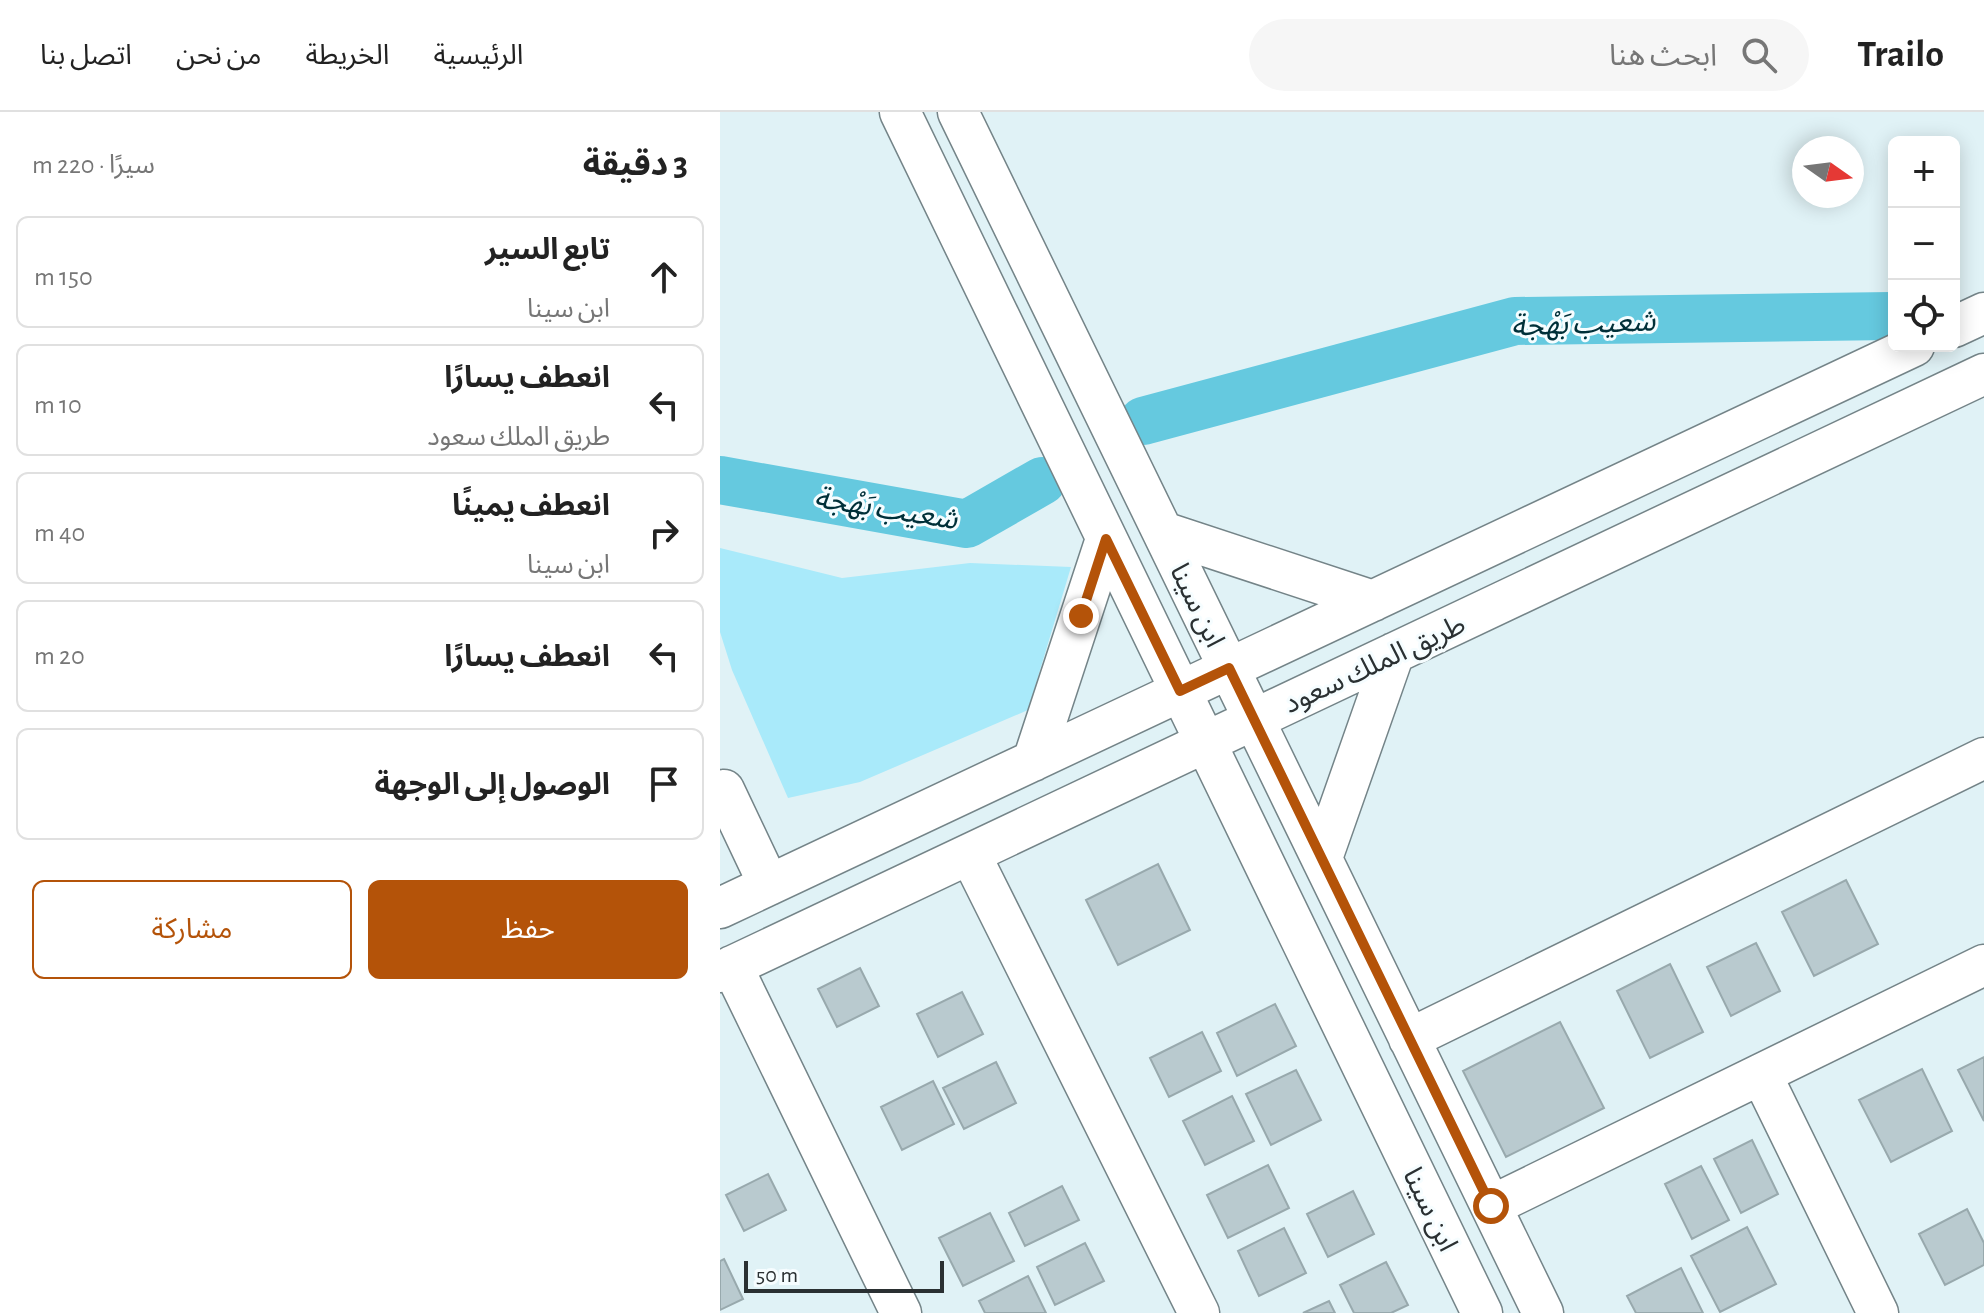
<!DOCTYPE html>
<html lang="ar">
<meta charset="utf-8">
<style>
:root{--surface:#fff;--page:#f6f6f6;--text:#222;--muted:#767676;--line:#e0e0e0;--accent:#b45309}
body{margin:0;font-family:"Alegreya Sans","Noto Sans Arabic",sans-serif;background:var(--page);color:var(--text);direction:rtl}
.controls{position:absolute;right:24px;top:24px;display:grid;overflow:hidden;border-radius:12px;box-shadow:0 4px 20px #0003}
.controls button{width:72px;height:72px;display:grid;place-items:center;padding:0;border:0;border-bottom:2px solid var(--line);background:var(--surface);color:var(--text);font:40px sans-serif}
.compass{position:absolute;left:1072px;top:24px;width:72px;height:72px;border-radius:50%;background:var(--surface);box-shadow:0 4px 20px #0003;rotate:104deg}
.scale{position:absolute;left:24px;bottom:20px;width:200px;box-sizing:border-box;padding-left:8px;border:4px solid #2a3032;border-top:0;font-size:22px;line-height:28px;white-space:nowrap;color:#2a3032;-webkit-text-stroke:6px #f6fdff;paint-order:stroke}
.stop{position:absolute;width:24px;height:24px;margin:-18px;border:6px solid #b45309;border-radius:50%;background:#fff}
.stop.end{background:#b45309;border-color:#fff;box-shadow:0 2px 8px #0008}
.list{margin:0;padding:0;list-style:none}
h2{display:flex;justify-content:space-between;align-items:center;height:104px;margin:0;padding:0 32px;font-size:34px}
h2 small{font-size:26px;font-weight:400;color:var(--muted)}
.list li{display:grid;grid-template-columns:52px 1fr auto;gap:24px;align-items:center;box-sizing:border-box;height:112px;margin:0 16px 16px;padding:0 16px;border:2px solid var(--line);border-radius:12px}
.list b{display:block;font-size:30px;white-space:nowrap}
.list p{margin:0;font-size:26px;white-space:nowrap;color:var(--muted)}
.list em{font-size:26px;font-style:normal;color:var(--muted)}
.actions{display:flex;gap:16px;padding:24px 32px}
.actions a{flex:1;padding:18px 0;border:2px solid var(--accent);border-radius:12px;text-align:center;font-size:28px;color:var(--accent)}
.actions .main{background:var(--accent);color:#fff}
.icon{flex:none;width:44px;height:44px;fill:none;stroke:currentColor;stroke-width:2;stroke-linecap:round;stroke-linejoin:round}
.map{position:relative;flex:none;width:1264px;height:1201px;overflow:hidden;direction:ltr}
header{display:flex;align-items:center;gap:48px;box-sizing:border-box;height:112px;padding:0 40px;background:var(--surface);border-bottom:2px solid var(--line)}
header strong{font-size:38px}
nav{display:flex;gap:44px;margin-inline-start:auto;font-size:28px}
.search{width:560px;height:72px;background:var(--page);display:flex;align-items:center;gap:20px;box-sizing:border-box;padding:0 28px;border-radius:44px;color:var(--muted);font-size:30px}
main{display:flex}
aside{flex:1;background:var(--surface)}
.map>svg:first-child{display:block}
</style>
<header>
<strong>Trailo</strong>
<div class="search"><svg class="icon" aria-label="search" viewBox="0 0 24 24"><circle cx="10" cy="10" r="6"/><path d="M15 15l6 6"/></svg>ابحث هنا</div>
<nav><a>الرئيسية</a><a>الخريطة</a><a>من نحن</a><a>اتصل بنا</a></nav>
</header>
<main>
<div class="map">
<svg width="1264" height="1201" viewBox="0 0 1264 1201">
<rect width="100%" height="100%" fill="#e0f2f6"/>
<!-- green -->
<path fill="#a9eafa" d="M0,436l122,30 128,-15 101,4 -43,143 -168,72 -72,16 -56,-128 -12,-38z"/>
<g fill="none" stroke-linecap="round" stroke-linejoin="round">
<!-- river -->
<path stroke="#65c9df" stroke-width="48" d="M423,309l372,-100 377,-5
M0,368l247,44 75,-43"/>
</g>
<!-- building -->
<path fill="#b9cacf" stroke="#98a9ad" stroke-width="2" d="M438,752l32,66 -72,35 -32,-65z
M1126,768l32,64 -64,32 -32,-64z
M1036,831l24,48 -49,25 -24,-49z
M950,852l33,68 -53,26 -33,-67z
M140,856l19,38 -42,21 -19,-38z
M242,880l21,42 -45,23 -21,-43z
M555,892l21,42 -59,30 -20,-43z
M840,910l44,86 -98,49 -43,-86z
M482,920l19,39 -52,26 -19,-39z
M1264,945v64l-26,-51z
M276,950l20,41 -52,26 -21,-41z
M1202,957l30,62 -61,31 -32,-62z
M576,958l25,50 -50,25 -25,-51z
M213,969l21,43 -52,26 -21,-43z
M512,984l22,45 -49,24 -22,-44z
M1032,1028l26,54 -37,19 -27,-54z
M548,1053l21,43 -61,30 -21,-43z
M981,1054l28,54 -37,19 -27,-55z
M48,1062l18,36 -42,21 -18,-36z
M342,1074l17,34 -54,26 -16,-33z
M633,1079l21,43 -46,23 -21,-43z
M1247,1097l17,34v22l-39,20 -26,-51z
M270,1101l24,48 -51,25 -24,-48z
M1027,1115l29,57 -56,28 -29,-56z
M564,1116l22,45 -47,23 -21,-45z
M365,1131l19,38 -49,24 -18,-38z
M4,1147l19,40 -23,11v-49z
M666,1150l22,43 -17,8h-37l-14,-28z
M961,1156l22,45h-67l-9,-17z
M308,1164l18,37h-61l-6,-12z
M609,1189l6,12h-32z"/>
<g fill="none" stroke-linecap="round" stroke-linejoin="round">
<defs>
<path id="minor" d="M180,0l582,1201
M238,0l585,1201
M1234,215l30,-14
M443,420l210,69
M313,649l73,-222
M0,680l4,-2 45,95
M250,742l229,459
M602,746l72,-205
M0,796l1194,-562
M12,854l169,347
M0,860l1264,-598
M689,927l575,-281
M1041,962l117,239
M771,1094l493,-241"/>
</defs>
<!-- minor casing -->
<use href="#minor" stroke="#748488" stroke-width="43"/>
<!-- minor -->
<use href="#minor" stroke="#fff" stroke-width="40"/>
</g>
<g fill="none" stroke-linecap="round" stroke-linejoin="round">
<!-- route -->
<path stroke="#b45309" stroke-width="10" d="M361,504l25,-77 74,152 49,-23 262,538"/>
</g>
<g text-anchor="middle" stroke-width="6" stroke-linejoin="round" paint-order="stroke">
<!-- street labels -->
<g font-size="28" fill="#2a3032" stroke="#f6fdff">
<text transform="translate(478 493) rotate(64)" y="10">ابن سينا</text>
<text transform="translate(654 551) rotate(-25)" y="10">طريق الملك سعود</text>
<text transform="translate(711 1097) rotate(64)" y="10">ابن سينا</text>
</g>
<!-- water labels -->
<g font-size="30" font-style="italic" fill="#003039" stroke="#f6fdff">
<text transform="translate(863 211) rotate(-2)" y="10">شعيب بَهْجة</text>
<text transform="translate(166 396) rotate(9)" y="10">شعيب بَهْجة</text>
</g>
</g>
</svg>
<div class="controls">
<button>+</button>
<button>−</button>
<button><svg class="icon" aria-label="locate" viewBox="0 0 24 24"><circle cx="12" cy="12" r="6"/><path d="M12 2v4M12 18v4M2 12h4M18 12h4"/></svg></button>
</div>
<svg class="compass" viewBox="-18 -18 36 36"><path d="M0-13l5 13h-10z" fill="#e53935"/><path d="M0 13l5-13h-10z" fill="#767676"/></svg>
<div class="scale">50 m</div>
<div class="stop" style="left:771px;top:1094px"></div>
<div class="stop end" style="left:361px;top:504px"></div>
</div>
<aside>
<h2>3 دقيقة<small>سيرًا · 220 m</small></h2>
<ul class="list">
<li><svg class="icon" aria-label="ahead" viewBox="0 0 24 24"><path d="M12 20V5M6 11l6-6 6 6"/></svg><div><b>تابع السير</b><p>ابن سينا</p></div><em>150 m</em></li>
<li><svg class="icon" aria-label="left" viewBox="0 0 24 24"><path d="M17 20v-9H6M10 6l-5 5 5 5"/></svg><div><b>انعطف يسارًا</b><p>طريق الملك سعود</p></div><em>10 m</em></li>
<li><svg class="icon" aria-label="right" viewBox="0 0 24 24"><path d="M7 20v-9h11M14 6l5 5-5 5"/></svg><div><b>انعطف يمينًا</b><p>ابن سينا</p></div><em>40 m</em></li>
<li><svg class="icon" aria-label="left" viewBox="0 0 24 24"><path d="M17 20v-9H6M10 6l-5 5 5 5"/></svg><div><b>انعطف يسارًا</b></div><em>20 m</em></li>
<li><svg class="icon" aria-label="arrive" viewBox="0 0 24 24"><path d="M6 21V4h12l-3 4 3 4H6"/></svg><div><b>الوصول إلى الوجهة</b></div></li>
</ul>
<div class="actions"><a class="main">حفظ</a><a>مشاركة</a></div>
</aside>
</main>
